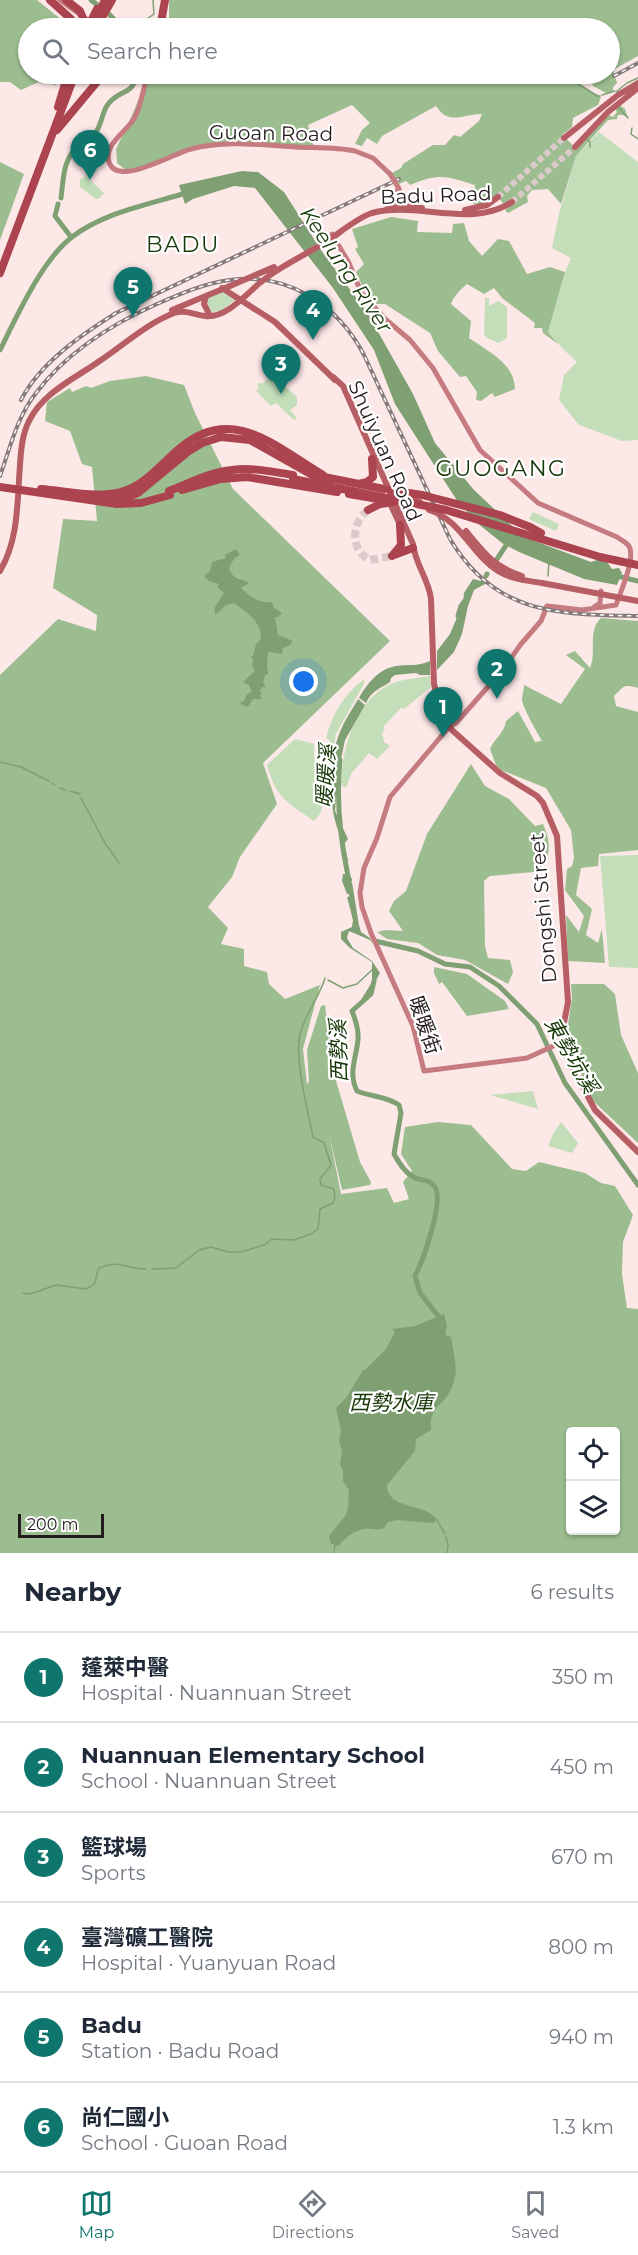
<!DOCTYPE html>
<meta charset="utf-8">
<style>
:root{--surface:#fff;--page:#f6f6f7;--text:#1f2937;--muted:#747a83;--line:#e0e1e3;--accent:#0f766e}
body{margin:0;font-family:Montserrat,"Noto Sans TC",sans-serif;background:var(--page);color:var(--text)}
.controls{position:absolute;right:18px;bottom:18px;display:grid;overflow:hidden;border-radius:6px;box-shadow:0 2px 4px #0004}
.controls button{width:54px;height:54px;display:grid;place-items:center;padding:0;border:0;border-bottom:2px solid var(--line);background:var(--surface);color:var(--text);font:30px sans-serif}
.scale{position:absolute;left:18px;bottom:15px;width:86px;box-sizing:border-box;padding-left:6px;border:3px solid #241b1c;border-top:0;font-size:16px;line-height:21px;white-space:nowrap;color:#241b1c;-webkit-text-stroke:4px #fff;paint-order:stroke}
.you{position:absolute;left:304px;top:682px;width:21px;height:21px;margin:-15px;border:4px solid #fff;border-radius:50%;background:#1a73e8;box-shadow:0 0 0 9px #1a73e833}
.badge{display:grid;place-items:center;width:39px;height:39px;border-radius:50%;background:var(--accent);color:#fff;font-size:20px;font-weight:700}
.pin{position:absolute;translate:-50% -50px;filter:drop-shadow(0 2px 3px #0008)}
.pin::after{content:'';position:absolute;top:32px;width:21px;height:18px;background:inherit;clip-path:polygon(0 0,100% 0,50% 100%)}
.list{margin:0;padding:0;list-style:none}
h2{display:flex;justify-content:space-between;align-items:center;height:78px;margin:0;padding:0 24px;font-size:26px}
h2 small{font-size:20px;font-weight:400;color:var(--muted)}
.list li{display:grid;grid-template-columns:39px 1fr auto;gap:18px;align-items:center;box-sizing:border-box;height:90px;padding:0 24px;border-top:2px solid var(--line)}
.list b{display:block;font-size:22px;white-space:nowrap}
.list p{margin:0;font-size:20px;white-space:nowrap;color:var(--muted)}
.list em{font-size:20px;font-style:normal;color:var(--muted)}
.icon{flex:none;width:33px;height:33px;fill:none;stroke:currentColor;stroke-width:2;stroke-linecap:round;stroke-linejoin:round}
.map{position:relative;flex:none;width:638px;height:1553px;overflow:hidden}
.search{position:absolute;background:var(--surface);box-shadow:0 2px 4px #0004;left:18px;right:18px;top:18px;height:66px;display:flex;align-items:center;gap:15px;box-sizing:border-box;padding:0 21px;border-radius:33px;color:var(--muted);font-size:22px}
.sheet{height:618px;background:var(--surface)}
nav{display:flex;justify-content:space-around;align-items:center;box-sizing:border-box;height:84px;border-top:2px solid var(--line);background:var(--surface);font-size:16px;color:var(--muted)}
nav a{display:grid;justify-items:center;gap:3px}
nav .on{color:var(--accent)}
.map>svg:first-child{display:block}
</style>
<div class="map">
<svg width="638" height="1553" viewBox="0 0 638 1553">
<rect width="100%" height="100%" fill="#fde8e8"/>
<!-- green -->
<path fill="#c3deb9" d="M599,132l39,30v278l-16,1 -43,-16 -20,-25 5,-25 13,-13c-11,-10 -20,-19 -29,-30l17,-60 6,-14 -19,-10 7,-34 17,-58z
M84,174l21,20 -1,1 -2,-1 -2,4 -4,1 -16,-12v-8l5,-2z
M220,291l15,7v2l-14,11 -11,1 -2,-4 -1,-9z
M485,298h4v8l9,-5 9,6v29l-1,3 -8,4 -11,-5 -3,-4z
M269,377l7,1 21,19v8l-7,5 7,8 -3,2 -18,-17 -5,3 -15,-15 3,-4 -2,-2 3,-3 2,2z
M533,512l26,12 -3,7 -27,-12z
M430,676l1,11 -27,22 -3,-1 -18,19 2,2 -3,4 2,9 6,4 -13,13 -8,-6 -18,21 -5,14 -5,-3c1,-36 13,-83 48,-100 12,-6 29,-7 41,-9z
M363,680l2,2 -29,52 -3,17 -4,-1 1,-9 -4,-3c7,-25 17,-42 37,-58z
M295,739l19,5c-2,18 10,47 8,64 -1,5 -5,10 -8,13 -26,-18 -38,-23 -47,-56z
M638,855v113l-29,-1 -9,-111z
M533,1091l5,18 -48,-14z
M561,1122l17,21 -6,10 -24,-7 5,-12z"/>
<!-- forest -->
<path fill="#9bbd8f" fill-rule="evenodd" d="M0,0h37l25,20 1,8h-35v46h31l-3,11 -17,-3 -18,8 -11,-8h-10z
M169,0h469v56l-25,14 4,13 -4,4v5l-7,1 -13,-7 -5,-12h22v-46h-445l4,-5z
M149,74h423v5l29,18 -3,8 -25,13 -1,9 -10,8 14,13 33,-33 4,2 4,-5 -2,-3 5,-4 5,4 3,9 -5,-3h-5l-1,4 -9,1 -32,36 -15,48 -13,-15 -16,1 -5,6 1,6 -20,11 -3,-3 11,-9 -3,-3 -9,7 -7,-10 -15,9h-9l2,-19c-30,-9 -35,-12 -65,0l-4,-4 -7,3 -7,-11 9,-5 2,-4 30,-19h12l9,-10 6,2 19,-16 3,-7c-20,0 -33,12 -46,-8l-54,30 -5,8 -10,-6 -5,8 -7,-2 7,-14 8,-7 -18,-18 -44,20 6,21h-122l-54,24 -11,1 -10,-8 -1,-14 17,-36z
M0,162l24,12 -24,66z
M391,217l27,4 -1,11 35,1 1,-9 11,-1 5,18 13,15 16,-17 11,2 18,33 23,-7 15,5 -17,60 10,12 -15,-11 -1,-5h-8l1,-5 -33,-25 -8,-10 -10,6 -17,-10c-7,6 -13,12 -16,20l20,17 -2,17c20,14 45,25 46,51l-20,8 -3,-4 -11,8 -5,-1 1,-8 -11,-16 -6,1 -22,-26 -8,-18 -45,-29h-8l-13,-14 -8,-18 8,-8 -9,-15 3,-2 -6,-18z
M146,376l38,9 11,28 38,76 157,152 -127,122 14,41 -37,53 -8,20 -24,30 20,21 -7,16 23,5v17l23,6 2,12 16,15 35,-14 -17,64 4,35 2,-3 -2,-31 14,-44 4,-1 9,69 26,88 11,20 -1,3 -28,5 -13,-56 12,60 46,-6 7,15 15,-4 -6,-17 9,-11 -11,-17 4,-27 33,-5 33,3 41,44 14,2 13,-9 46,11 16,10 14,3 18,29 -10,27 -1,32 5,34 11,1v244h-638v-878l58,-56 38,12 1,-16 -44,-27 10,-69 34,2 -5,-54 -10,-3 -12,-33 -25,-10 2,-19 23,-14 2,4 14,-6 5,2 19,-7zM570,1432h46v98h-46z
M601,618l37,3v67c-16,-4 -13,-2 -24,8l2,10 22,6v138l-39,4 -1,12 -17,2 -5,27 16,14 -6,26 12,8 4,-14 3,34 -37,-2 -2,-46 13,17 5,-16 -19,-26 2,-21 5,-3 2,-8 -3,-28 -25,-42 -45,-18 -5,-5 -6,-16c4,-10 15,-17 16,-28l12,-10 17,31 7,-1c-4,-7 -19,-33 -20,-41 0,-5 2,-10 2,-15l37,19 24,-35 -19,-14 9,-4 15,17c7,-15 -3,-37 11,-50z
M471,764l14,22 24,13 26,27 8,-2c8,18 10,36 -9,48l-44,4 -6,5 1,65 3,12 22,2 3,12 -5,12 -43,-24 -28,-5 -19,-12 -31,-4 -10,-7 8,-2 18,1 -14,-20 5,-10 12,-10 21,-57z
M434,967l33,7 38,27 4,8 -42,7 -25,-34 -3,2 -5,-11z
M571,984h33l11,10 6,41 17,38v70l-47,-44 -13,-34 -3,-28h-9l6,-39z"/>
<!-- water -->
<path fill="#7fa073" d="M242,171l16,1 26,20 37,58 47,64 45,80 22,49 39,47 50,47 67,25 6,-2 10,2 5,7 7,-1 3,5 -5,12 -33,-6 -65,-27 -17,-9 -26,-21 -20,-23 -61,-95 -21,-54 -41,-62 -78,-100 -21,-2 -41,13 -8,5 -6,-19z
M236,549l4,6c-6,2 -9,8 -11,14 7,14 10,7 20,14l-8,5c8,8 19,16 31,14l2,6 8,5 -4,4h-3l3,18 15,6 -3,4 -7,3 -1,6 -14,-2 -1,13 1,9 -3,1 -2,7 3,6 -4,-1 -2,4 2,4 -3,-1 3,5h-9l-5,8 -8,-3 2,-3h2l3,-7 5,-2 -3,-7 -6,-3 12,-11 -3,-6 1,-6 -3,-3h3l3,-12 5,-5c0,-19 -14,-26 -27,-36l-8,2 -11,10v-8l9,-14 -7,-6 2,-3 -10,-3 -5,-5 6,-5 2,-9 14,-4 -1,-3z
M473,579l8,2v-2l6,4 -13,7 -6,16 -6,28 -8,18 -17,18v-19l13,-17 13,-31 1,-10z
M430,661v14h-10l-4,-2 -21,2 -4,3 -1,4c-9,6 -19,9 -24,21l-7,-5c8,-14 19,-29 37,-32 12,-2 21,1 34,-5z
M358,699l7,6 -20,35 -7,34 -3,37 13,28 -4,5 4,16 -2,8 6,11 -2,15h-3l-5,-13 1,-7h3l-2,-9 1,-12 -5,-7 3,-11 -4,-2c-11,-28 -11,-73 1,-101 4,-11 12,-22 18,-33z
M351,896c2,14 7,24 10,36l9,6 3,6 -3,-4 -21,-9 -2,7 6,10 19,13 8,12 -16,30 -3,-3 11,-18v-20l-22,-14 -9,-9v-7l11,-5 1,-7 -6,-23z
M444,1314l3,11 -2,10 6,2c3,19 9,35 0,52 -8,19 -22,15 -20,41l-15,9 -1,12 -28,34c0,26 40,17 50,35l-4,3 -36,-3 -9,2 -4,6c-8,3 -13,0 -20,1 -9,1 -21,10 -25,17l-8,-2 -2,-8 17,-21 2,-8 1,-17 -6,-9v-10l-3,-7 2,-13 -3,-10 2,-10 -5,-23 10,-10 17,-28 3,-1 20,-20 9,-17 -3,-3 23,-3z"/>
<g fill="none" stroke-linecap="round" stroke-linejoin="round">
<!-- stream -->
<path stroke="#7fa073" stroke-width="1.5" d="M137,28l4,-5 13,-9 -1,-14
M573,74l2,8 22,14h3
M617,94v-3l10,-8 11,-5
M602,95l13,-4
M619,108l9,10
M632,128l-1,6 7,5
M586,138l4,4v5
M548,576l1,-14
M0,762l21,5 28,14
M52,783l3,2
M60,788l6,2
M70,791l10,3
M81,798l24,45 14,20
M328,980l15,8 14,-4 16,-15
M152,1269l24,-1 23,-18 12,-3 17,5h13l23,-7 8,-6 22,1 17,-6 7,-5 2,-20 13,-6 2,-5 -1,-9 -13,-4 -1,-6 11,-14 -7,-22 -11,-6c-5,-26 -19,-78 -13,-103 5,-20 19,-36 25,-56
M23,1293l7,1 26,-9 31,4 8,-6 3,-14c21,-11 29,1 48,0
M437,1520l8,14
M446,1537l2,8 -1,8
M334,1553l1,-8"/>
<!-- river -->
<path stroke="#7fa073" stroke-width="5" d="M91,0l18,14 13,14
M61,198c2,-15 2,-33 11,-45 6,-9 18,-12 24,-21 7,-10 6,-25 17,-33 12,-10 21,-6 23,-25
M58,204l-3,12 16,21
M0,350c17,-34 42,-90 72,-113 32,-25 79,-33 117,-45
M497,559l12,-18
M613,575l25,6
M486,576l1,-2
M458,616l3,-10 6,-8
M340,760c-4,39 0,78 8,116
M350,885l6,38
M375,941l43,10 27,13 25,3 29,19 38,38 28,59 73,102
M374,981l-3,13 -19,17c4,10 7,19 6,29 -2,19 -10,33 -1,51 14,6 29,5 42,14l2,8 -7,41c5,9 11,19 21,24 7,3 15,1 20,9 9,15 -12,74 -20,89l5,17 19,24"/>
<!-- primary-tunnel -->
<path stroke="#dcc9c9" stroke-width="6" stroke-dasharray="6 3" stroke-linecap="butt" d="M498,197l66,-59
M512,202l63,-55"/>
<!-- highway-tunnel -->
<path stroke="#dcc9c9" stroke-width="8" stroke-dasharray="8 4" stroke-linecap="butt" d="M368,510c-17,13 -18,40 2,50l22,-4"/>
<!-- secondary -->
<path stroke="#c57b7f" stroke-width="5" d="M60,0l33,24
M148,74c-5,14 -6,29 -13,43 -7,14 -32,27 -26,45 8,26 65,-9 82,-13 34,-9 70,-4 105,-2 19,1 40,0 59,4l18,7 17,16
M398,187l5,11 1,11
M387,208l8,-7 3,-12
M332,234l17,29 12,29 23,26 26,22 23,28 47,82 58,53 79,34c4,3 9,5 12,9 7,12 -9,47 -13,59l-34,5 -35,-4 -6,15 -20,23 -20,28 -45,51 -7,4 -59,70 -13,41 -13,30 -4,25 2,14 9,26 42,93 11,45 103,-13 33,-15
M594,607l6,-4 1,-12"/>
<!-- primary -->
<path stroke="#b75e65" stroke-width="6" d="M564,138l54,-43 20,-12
M575,147l33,-35 30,-24
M391,208l15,-2 16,2
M465,210l22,-5 11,-8
M270,275c19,-13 40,-23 59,-35 13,-9 28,-22 43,-27 45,-12 99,16 140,-11
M222,288l53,34 60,58
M206,296l-2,8 6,12
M172,310l58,-24
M333,377l10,9 70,158c2,20 16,36 18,55l3,85 9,36 10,11 47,42 37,23 6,7 14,33 11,166 -8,41 35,67 43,42
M399,494l21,8
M389,501l12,26
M0,571c19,-32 17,-69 20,-106 1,-15 2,-30 9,-44 14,-29 47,-43 72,-61 24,-16 45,-36 73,-47 12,-4 19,2 31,3 21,3 41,-22 56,-34
M542,583l96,18"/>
<!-- highway -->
<path stroke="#ab444f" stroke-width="8" d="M50,0l21,19 6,9
M66,0l14,11 3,7
M160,28l5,-28
M58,107l10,-33
M57,130l45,-54
M0,273l75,-199
M319,476l65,13
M359,484l8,-2 6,-5 -1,-18
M41,489c27,2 60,11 86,1 21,-8 36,-28 53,-42 53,-45 97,0 143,27
M182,490l39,-11 26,-2 90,15
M390,490l32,5
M169,491c21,-8 41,-19 63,-21 20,-3 41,2 61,5
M349,494l35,6
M107,502l18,-4 13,-5 51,-42 13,-8 19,-6 29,3 80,45
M530,527l11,6
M394,555l19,-7
M392,556l9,-11 -1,-20"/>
<defs>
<path id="rail" d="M614,76l24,-13
M21,400c19,-37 60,-65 95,-87l283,-134
M0,476c10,-28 17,-59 36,-83 30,-40 76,-69 121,-89 23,-10 48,-21 73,-24 58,-8 108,25 134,75l86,184c46,77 109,75 188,77"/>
</defs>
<!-- rail casing -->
<use href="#rail" stroke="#887a7a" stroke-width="4"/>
<!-- rail -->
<use href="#rail" stroke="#fff" stroke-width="1.5" stroke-dasharray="4.5" stroke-linecap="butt"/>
<!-- secondary-bridge -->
<path stroke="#c57b7f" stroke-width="5" d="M390,174l8,13"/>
<!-- primary-bridge -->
<path stroke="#b75e65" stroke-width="6" d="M261,282l9,-7
M230,286l44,-19
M429,510c32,10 42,44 69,61 13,8 30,10 44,12
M466,531c18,22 28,36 56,45"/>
<!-- highway-bridge -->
<path stroke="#ab444f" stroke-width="8" d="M98,15l7,-15
M89,25l8,-16
M96,28l16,-28
M293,479l153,31 154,47 38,8
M0,487l117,17 24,-1 29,-8
M422,495l78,20 30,12
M368,510l12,-6 14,-2"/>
</g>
<g text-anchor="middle" stroke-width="4.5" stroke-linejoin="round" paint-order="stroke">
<!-- street labels -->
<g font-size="20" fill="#241b1c" stroke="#fff">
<text transform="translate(271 133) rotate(1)" y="7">Guoan Road</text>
<text transform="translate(436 195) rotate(-2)" y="7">Badu Road</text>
<text transform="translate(385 451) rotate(66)" y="7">Shuiyuan Road</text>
<text transform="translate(543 908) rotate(-95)" y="7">Dongshi Street</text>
<text transform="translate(425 1025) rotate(72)" y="7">暖暖街</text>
</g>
<!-- water labels -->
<g font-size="21" font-style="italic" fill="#163706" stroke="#fff">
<text transform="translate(346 270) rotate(56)" y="7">Keelung River</text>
<text transform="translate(326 776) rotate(-86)" y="7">暖暖溪</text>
<text transform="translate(339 1051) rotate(-92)" y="7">西勢溪</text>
<text transform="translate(571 1055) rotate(60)" y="7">東勢坑溪</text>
<text x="391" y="1410">西勢水庫</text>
</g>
<!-- quarter labels -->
<g font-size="22" letter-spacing="1.5" fill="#19380b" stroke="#fff">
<text x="183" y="252">BADU</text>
<text x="501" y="476">GUOGANG</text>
</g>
</g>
</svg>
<div class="controls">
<button><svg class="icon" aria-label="locate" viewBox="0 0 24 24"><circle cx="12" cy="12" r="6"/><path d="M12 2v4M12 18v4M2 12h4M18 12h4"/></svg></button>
<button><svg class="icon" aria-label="layers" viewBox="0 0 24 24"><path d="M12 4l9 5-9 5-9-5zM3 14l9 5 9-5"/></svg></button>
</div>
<div class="scale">200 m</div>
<div class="you"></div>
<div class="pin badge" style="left:443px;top:737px">1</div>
<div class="pin badge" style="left:497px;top:699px">2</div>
<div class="pin badge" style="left:281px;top:394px">3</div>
<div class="pin badge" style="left:313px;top:340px">4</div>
<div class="pin badge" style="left:133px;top:317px">5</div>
<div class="pin badge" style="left:90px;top:180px">6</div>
<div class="search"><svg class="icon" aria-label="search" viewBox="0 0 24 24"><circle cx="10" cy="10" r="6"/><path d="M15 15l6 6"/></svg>Search here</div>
</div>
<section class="sheet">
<h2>Nearby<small>6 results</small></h2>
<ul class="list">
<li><span class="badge">1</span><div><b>蓬萊中醫</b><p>Hospital · Nuannuan Street</p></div><em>350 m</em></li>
<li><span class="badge">2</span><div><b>Nuannuan Elementary School</b><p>School · Nuannuan Street</p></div><em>450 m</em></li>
<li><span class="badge">3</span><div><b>籃球場</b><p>Sports</p></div><em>670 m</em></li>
<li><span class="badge">4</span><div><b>臺灣礦工醫院</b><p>Hospital · Yuanyuan Road</p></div><em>800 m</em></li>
<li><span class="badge">5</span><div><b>Badu</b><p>Station · Badu Road</p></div><em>940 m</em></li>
<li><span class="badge">6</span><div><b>尚仁國小</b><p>School · Guoan Road</p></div><em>1.3 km</em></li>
</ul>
</section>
<nav>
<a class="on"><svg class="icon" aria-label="map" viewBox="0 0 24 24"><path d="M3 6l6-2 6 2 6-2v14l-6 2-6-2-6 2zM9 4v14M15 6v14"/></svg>Map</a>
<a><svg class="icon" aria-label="directions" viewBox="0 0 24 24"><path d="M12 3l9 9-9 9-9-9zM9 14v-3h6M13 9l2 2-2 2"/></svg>Directions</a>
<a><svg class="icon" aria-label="saved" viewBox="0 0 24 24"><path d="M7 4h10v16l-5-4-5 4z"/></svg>Saved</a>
</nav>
